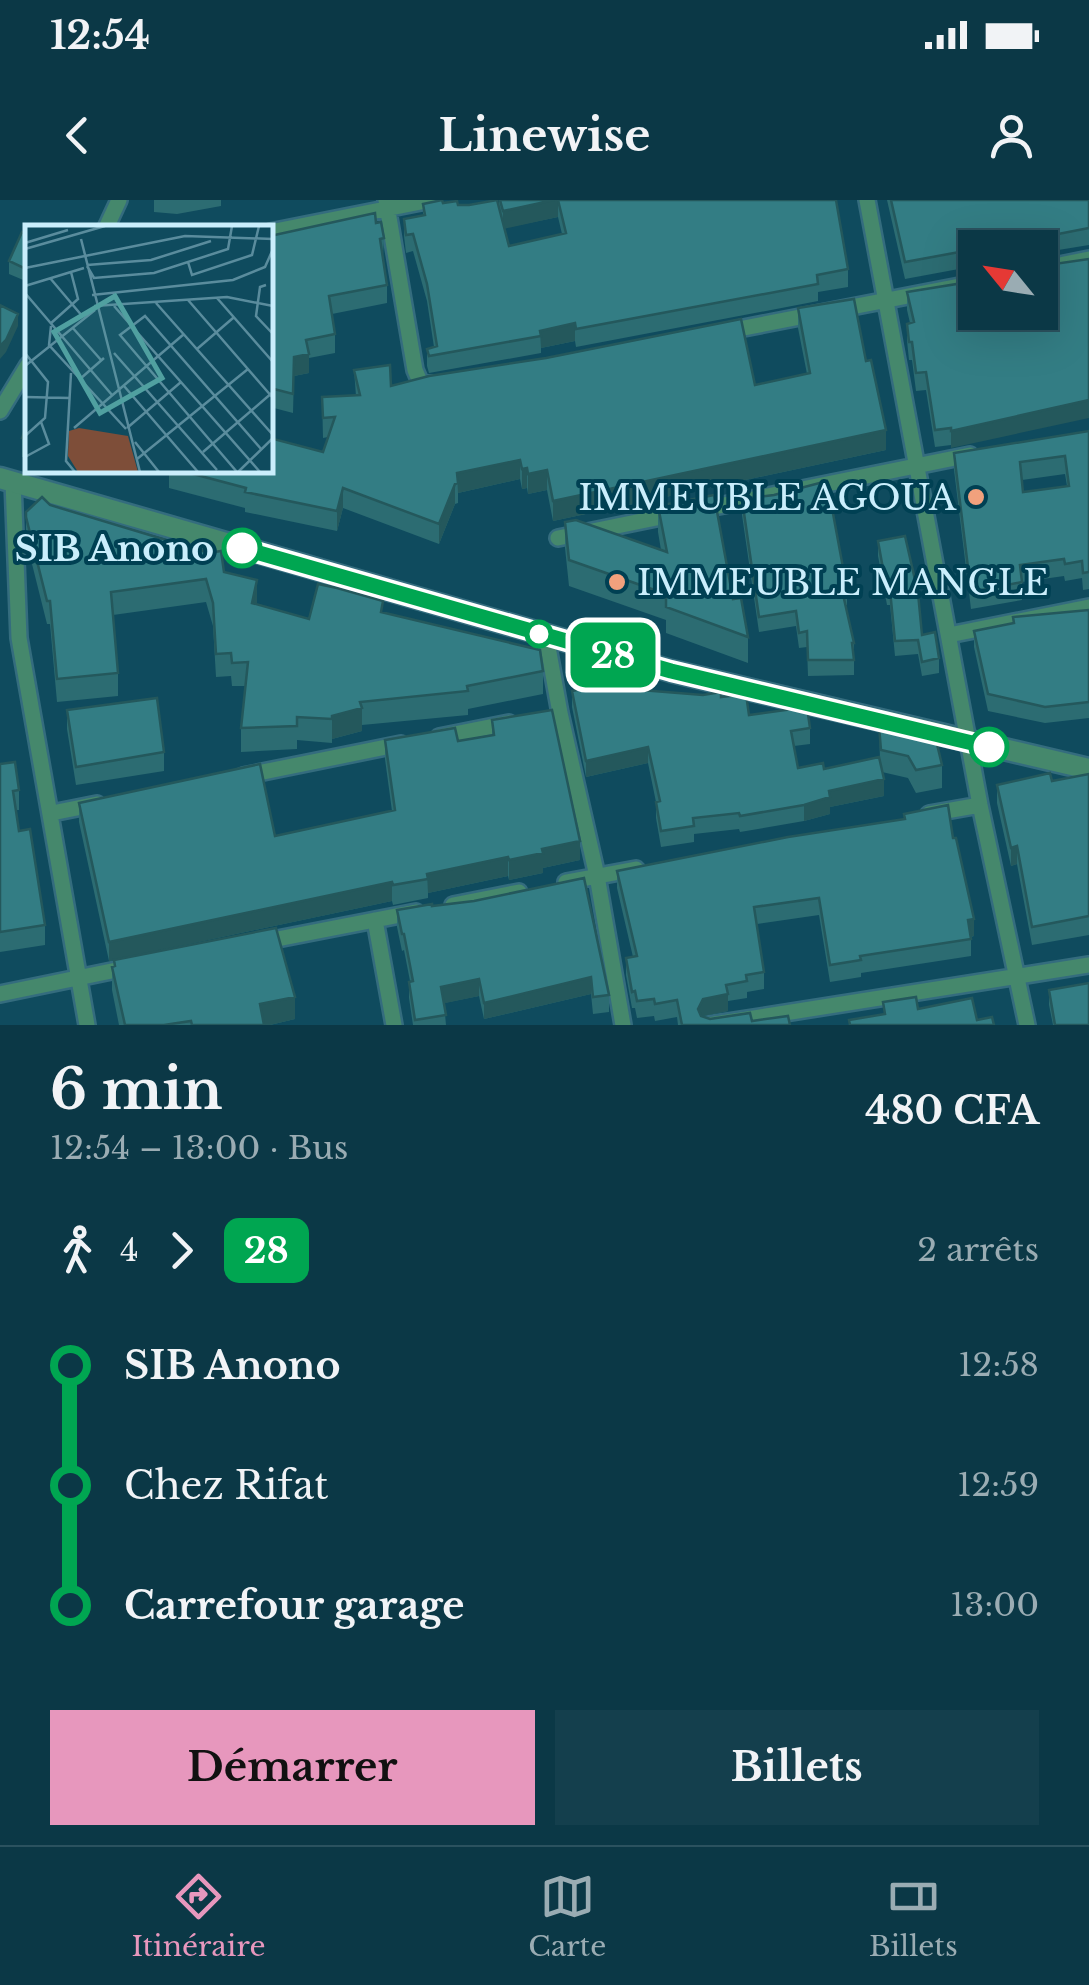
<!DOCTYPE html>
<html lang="fr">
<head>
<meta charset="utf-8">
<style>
	:root { --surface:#0b3846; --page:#143f4d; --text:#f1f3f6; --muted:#9aacb3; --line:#2b525f; --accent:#e797bd }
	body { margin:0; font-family:"Libre Baskerville",serif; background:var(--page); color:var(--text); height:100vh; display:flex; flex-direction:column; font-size:38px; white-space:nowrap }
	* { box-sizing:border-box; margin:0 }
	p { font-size:32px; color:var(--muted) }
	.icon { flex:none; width:55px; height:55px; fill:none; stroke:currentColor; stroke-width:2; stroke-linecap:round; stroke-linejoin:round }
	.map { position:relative; height:825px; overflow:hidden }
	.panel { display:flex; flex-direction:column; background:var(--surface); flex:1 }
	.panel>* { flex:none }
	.badge { padding:0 20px; border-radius:15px; font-size:35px; line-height:65px }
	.needle { width:65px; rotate:300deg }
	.tools { position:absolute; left:958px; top:30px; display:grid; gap:20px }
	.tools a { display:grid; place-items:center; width:100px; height:100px; border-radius:0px; background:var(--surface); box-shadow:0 10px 40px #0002,0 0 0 2px var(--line); font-size:50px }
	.map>.badge { position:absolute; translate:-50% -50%; box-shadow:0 0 0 5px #fff }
	.legs { display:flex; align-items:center; gap:15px; height:110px; padding:0 50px; font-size:32px }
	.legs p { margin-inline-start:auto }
	.summary { display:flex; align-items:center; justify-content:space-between; height:170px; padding:0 50px }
	h1 { font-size:55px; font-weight:700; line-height:75px }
	.cta { display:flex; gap:20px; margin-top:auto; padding:20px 50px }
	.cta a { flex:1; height:115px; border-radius:0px; background:var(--accent); color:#111; font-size:40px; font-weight:700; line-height:115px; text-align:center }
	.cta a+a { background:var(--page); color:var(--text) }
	ul { padding:0 50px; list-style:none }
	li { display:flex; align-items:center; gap:35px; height:120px; font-size:38px }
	li i { display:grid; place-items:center; width:15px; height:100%; margin:0 12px; background:currentColor }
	li i::after { content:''; width:25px; height:25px; margin:-12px; border:8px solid; border-radius:50%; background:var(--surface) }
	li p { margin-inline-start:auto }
	li:first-child i { background:linear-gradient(#0000 50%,currentColor 0) }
	li:last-child i { background:linear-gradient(currentColor 50%,#0000 0) }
	.status { display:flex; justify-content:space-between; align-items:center; height:70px; padding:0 50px; background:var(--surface); direction:ltr }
	.status svg { height:28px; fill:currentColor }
	header { display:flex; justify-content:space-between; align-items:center; height:130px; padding:0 50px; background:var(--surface); font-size:45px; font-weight:700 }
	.tab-bar { display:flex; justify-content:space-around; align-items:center; height:140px; border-top:2px solid var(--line); background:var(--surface); font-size:28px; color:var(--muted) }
	.tab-bar a { display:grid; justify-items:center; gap:5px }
	.tab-bar .active { color:var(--accent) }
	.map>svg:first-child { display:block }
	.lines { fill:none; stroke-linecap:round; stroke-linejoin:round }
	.minor-casing { stroke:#346c7e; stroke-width:20 }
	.tertiary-casing { stroke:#346c7e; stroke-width:25 }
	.minor { stroke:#45886c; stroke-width:15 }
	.tertiary { stroke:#45886c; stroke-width:20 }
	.wall { fill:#2c6c72; fill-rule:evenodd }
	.shaded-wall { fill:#24585c }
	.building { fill:#337d84; stroke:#24585c; stroke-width:2.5; fill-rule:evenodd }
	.line-1-casing { stroke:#fff; stroke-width:22 }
	.line-1 { stroke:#00a651; stroke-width:15 }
	.poi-dot { fill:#f1a17d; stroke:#004053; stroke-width:4 }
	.stop-1-dot { fill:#fff; stroke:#00a651; stroke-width:5 }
	.labels { text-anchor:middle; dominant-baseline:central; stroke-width:8; stroke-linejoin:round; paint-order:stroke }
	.poi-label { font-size:35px; fill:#caeefc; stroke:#004053; text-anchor:end }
	.stop-label { font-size:35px; font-weight:bold; fill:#caeefc; stroke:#004053; text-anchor:end }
	.inset-road { fill:none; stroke:#5a8c9d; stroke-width:2.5 }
	.view { fill:#50a0a0; fill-opacity:0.15; stroke:#50a0a0; stroke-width:5 }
	.inset-edge { fill:none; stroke:#caeefc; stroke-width:5 }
</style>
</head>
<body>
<div class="status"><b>12:54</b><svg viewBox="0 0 49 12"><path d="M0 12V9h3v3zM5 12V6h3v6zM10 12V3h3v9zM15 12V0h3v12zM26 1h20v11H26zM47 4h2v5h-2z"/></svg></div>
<header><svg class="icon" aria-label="back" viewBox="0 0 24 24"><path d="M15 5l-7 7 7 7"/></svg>Linewise<svg class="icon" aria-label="person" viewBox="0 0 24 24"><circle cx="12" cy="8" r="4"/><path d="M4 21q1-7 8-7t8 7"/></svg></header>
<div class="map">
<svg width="1089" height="825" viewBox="0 0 1089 825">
	<rect width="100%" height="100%" fill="#0f4b5e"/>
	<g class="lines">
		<g class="minor-casing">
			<path id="minor" d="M 386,0 L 415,170 L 421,184 L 434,184
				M 867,0 L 980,605 L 1027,825
				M 106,28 L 119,0
				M 270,32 L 431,0
				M 1040,69 L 1089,59
				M 723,132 L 975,83
				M 0,211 L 28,165
				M 13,282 L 19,438 L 87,825
				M 699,310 L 970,255
				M 558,338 L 676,314
				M 949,435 L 1089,407
				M 546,436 L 560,513 L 597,676 L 623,825
				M 439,537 L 509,523
				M 243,576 L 401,544
				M 52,613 L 97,604
				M 929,614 L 980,605
				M 566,682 L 636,669
				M 453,705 L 519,692
				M 375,720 L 394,825
				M 262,742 L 416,712
				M 0,794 L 131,767
				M 709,825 L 1089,765"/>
		</g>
		<g class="tertiary-casing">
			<path id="tertiary" d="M 0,278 L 671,471 L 1089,569"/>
		</g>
		<use href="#minor" class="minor"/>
		<use href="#tertiary" class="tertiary"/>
	</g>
	<path class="wall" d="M 154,0 L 221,0 L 221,6 L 177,14 L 154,12 Z
		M 499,0 L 836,0 L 848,69 L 848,87 L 818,92 L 818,101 L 576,147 L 575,141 L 541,148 L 541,153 L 429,173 L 427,166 L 427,149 L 434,147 L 427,101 L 413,51 L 406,53 L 404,36 L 404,19 L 423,15 L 423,4 L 443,3 L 499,9 ZM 558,17 L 562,34 L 509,46 L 504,28 Z
		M 887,0 L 1089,0 L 1089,45 L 1040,53 L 1040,48 L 975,48 L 975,66 L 905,79 Z
		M 376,23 L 384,38 L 383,57 L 387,85 L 387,103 L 332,114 L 335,134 L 335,153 L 309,158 L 309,173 L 294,176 L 293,213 L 270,207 L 270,36 Z
		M 28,35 L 28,82 L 9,74 L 9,61 Z
		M 907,92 L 967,96 L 975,112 L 951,248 L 951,245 L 935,247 L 926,190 L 916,191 L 912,160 L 909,160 L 907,141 L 907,124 L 910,123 L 907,110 Z
		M 798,108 L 886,250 L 553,321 L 547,290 L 528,294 L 527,288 L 522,289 L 520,279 L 458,293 L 458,303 L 455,304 L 439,344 L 343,308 L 337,331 L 245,312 L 245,308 L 169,288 L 169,270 L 270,270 L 323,252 L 328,237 L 323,238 L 322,197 L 356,196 L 354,170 L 391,186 L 755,185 L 807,174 L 798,128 Z
		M 28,220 L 28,258 L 22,257 L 22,238 Z
		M 1089,231 L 1089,389 L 1083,390 L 1082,378 L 1065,381 L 1064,376 L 1022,382 L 1022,400 L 971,409 L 954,270 L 954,253 ZM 1065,274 L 1067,286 L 1023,292 L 1022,280 Z
		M 742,299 L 847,389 L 847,405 L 845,405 L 854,443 L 854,475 L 808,476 L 807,447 L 799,448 L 796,426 L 759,432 L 742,315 Z
		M 50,305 L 224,372 L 257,404 L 309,419 L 383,413 L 543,471 L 543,494 L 468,509 L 468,515 L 362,525 L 362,531 L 332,539 L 332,543 L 297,540 L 297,549 L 241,552 L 241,528 L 246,486 L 232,486 L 231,476 L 216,477 L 213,426 L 206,402 L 113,415 L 118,473 L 118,496 L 57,502 L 50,424 L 47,424 L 26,340 L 26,312 Z
		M 658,306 L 733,399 L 748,437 L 748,463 L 666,433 L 666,420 L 569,386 L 565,348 L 565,322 L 661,350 L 658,332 Z
		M 878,341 L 922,435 L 939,458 L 939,473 L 922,476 L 918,454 L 895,456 L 890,405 L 887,405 L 878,356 Z
		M 1089,410 L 1089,518 L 1045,523 L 988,511 L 974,447 L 974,431 Z
		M 629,489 L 721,497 L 749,515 L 810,528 L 810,544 L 794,546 L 798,568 L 824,569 L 880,560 L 879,526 L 942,565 L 942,588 L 916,593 L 908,578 L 882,572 L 884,596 L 830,607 L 830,614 L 804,621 L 740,632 L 739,629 L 694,634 L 694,642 L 661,647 L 656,618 L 656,602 L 648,563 L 586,577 L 572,507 L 572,491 Z
		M 67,510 L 164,552 L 164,571 L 76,585 L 67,529 Z
		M 492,520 L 580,660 L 543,668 L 543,673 L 509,680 L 508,676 L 428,693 L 428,698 L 393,705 L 392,701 L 109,761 L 79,622 L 79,603 L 275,636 L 392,611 L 385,559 L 385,540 L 458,541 L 492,536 Z
		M 0,564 L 19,590 L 19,610 L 15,610 L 19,631 L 45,725 L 45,745 L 0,752 Z
		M 1089,574 L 1089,735 L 1032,745 L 1017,664 L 1011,666 L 997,603 L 997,585 L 1052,581 Z
		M 953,638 L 974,736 L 971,737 L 971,756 L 861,773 L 861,777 L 830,782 L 819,715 L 757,724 L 764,772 L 764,789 L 747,792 L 747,798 L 728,801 L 728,811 L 703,816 L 710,819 L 790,825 L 678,825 L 677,817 L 655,821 L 654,816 L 637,818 L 635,808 L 632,808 L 626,775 L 626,758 L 633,757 L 617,688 L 617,671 Z
		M 474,701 L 609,795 L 609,812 L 593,814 L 591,794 L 484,819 L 479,796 L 444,803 L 446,825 L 413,825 L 409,798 L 409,782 L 410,781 L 404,750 L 402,751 L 397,727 L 397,710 Z
		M 114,760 L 295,819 L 270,825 L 119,825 L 112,790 L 112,767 L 114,767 Z
		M 1049,790 L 1089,825 L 1053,825 L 1049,805 Z"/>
	<path class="shaded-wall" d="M 554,0 L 558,0 L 558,17 L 503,29 L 503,11 Z
		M 18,114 L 18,126 L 6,152 L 0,159 L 0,146 Z
		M 575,123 L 575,141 L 541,148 L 540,131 Z
		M 309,154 L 309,173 L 294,176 L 293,213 L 294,157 Z
		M 1089,200 L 1089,218 L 951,248 L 951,231 Z
		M 886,230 L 886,250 L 553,321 L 553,301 Z
		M 520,260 L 520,279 L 458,293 L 457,273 Z
		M 527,268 L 527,288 L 522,289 L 522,269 Z
		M 547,270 L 547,290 L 528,294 L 528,274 Z
		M 455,284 L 455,304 L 439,344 L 439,324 Z
		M 343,288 L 343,308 L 337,331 L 337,311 Z
		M 257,380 L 257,403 L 252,403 Z
		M 362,508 L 362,531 L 332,539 L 332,516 Z
		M 648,547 L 648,563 L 586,577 L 586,561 Z
		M 884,579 L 884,596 L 830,607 L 830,614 L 804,621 L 804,605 L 829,591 Z
		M 580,641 L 580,660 L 543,668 L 543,673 L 509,680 L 509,660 L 542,649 Z
		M 1017,646 L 1017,664 L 1011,666 L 1011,648 Z
		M 508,657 L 508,676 L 428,693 L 427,674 Z
		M 392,682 L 392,701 L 109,761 L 109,742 Z
		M 974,719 L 974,736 L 968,737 L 968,720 Z
		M 591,777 L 591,794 L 484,819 L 484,803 Z
		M 479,779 L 479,796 L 441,804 L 441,787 Z
		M 728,794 L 728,811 L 703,816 L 698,825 L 698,809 L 703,799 Z
		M 295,797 L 295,819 L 270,825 L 260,825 L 260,804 Z"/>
	<path class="building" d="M 442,0 L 443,3 L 457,1 L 458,5 L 469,5 L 497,0 L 509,46 L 566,33 L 558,0 L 836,0 L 848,69 L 817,75 L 818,84 L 576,129 L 575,123 L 540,131 L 541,136 L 429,156 L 427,149 L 437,146 L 427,84 L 413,34 L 406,35 L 404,19 L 425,15 L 423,4 Z
		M 500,0 L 554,0 L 503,11 Z
		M 891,0 L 1089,0 L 1089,28 L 1053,35 L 1002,40 L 1003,44 L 905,62 Z
		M 375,13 L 376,23 L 381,22 L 384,38 L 380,39 L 387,85 L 329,96 L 335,134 L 306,140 L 309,154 L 294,157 L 293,194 L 270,188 L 270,36 Z
		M 22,32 L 28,35 L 28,70 L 9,61 Z
		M 1089,59 L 1089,200 L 951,231 L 951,228 L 935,230 L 926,172 L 916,173 L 912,142 L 909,142 L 907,124 L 914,122 L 907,92 L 963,83 L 967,96 L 975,94 L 975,112 L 1040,112 L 1040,66 Z
		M 854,99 L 866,161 L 871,160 L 886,230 L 553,301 L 547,270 L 528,274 L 527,268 L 522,269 L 520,260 L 457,273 L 458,283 L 455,284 L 439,324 L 343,288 L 337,311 L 245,292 L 246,288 L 178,270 L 270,270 L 270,238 L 323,252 L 335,217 L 323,218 L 322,197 L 360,195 L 354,170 L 390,165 L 391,186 L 429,176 L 546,158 L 741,119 L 755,185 L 810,173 L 798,108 Z
		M 0,105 L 18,114 L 6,140 L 0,146 Z
		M 28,220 L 28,239 L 22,238 Z
		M 1089,231 L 1089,372 L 1083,373 L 1082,361 L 1065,364 L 1064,359 L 1020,365 L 1022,382 L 971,392 L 954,253 ZM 1065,256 L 1069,286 L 1023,292 L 1020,262 Z
		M 827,281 L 847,389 L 842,390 L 854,443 L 852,443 L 854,460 L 808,460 L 807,431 L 799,433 L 796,411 L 759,417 L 742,299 L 774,295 Z
		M 714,295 L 733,399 L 741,398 L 748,437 L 666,407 L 666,394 L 569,360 L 565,322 L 576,320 L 667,352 L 658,306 Z
		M 42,297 L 50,305 L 209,353 L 221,351 L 224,372 L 257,380 L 252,403 L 309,419 L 318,384 L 337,388 L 383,401 L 381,412 L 540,450 L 543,471 L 467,486 L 468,491 L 360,502 L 362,508 L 332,516 L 332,519 L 297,517 L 297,526 L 241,528 L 248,462 L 232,463 L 231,453 L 216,454 L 213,403 L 206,379 L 111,392 L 118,473 L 57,479 L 50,401 L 47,401 L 26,317 L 26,312 Z
		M 905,336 L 918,393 L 922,435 L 935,432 L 939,458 L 922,462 L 918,440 L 895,441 L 890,390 L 887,391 L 878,341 Z
		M 1089,410 L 1089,502 L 1045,507 L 988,494 L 974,431 L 1014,423 L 1013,417 Z
		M 627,480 L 629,489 L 703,495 L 721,492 L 721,497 L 746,494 L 749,515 L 807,507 L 810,528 L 791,531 L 798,568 L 823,563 L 824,569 L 879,557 L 884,579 L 829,591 L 830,597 L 804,605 L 740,616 L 739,613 L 693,618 L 694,626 L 661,631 L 656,602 L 660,601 L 648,547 L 586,561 L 572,491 Z
		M 157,498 L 164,552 L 76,567 L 67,510 Z
		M 552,510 L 580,641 L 542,649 L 543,653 L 509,660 L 508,657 L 427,674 L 428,679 L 393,685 L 392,682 L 109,742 L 79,603 L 260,564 L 275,636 L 395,610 L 385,540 L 455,528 L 458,541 L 494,535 L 492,520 Z
		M 879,526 L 918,532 L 936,540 L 942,565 L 916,570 L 908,556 L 881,550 Z
		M 15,562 L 19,590 L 13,591 L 19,631 L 30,629 L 45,725 L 0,732 L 0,564 Z
		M 1050,573 L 1052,581 L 1089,574 L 1089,716 L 1032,727 L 1017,646 L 1011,648 L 997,585 Z
		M 948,605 L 953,638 L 956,638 L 974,719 L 968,720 L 971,739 L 860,756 L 861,760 L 830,765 L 819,698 L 754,707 L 764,772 L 746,775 L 747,781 L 726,785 L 728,794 L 703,799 L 698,809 L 701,816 L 710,819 L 750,813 L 752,821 L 788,816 L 790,825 L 682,825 L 677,800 L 655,804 L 654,799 L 637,801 L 635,791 L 632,792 L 626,758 L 637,756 L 617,671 L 788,637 L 905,619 L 904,614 Z
		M 584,678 L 609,795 L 593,797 L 591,777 L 484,803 L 479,779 L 441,787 L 446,815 L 415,820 L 409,782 L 413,781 L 404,734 L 402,734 L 397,710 L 432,704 L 432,706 L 474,701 Z
		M 276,728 L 295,797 L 260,804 L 264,825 L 192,825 L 191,821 L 164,825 L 125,825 L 112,767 L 115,766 L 114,760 Z
		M 1089,783 L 1089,825 L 1055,825 L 1049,790 Z
		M 916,797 L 918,809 L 972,798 L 977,820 L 992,817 L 994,825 L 850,825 L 849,820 L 885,814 L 883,802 Z"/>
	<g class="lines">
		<g class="line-1-casing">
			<path id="line-1" d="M 242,348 L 671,471 L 989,547"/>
		</g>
		<use href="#line-1" class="line-1"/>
	</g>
	<g class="poi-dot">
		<circle cx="976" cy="297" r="10"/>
		<circle cx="617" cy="382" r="10"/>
	</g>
	<g class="stop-1-dot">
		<circle cx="242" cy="348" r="18"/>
		<circle cx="539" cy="434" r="12"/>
		<circle cx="989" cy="547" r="18"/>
	</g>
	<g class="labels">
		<g class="poi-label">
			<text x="956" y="297">IMMEUBLE AGOUA</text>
			<text x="637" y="382" text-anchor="start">IMMEUBLE MANGLE</text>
		</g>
		<g class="stop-label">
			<text x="214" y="348">SIB Anono</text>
		</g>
	</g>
	<g transform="translate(25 25)">
		<rect width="248" height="248" fill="#0f4b5e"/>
		<path d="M 54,203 L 103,211 L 113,247 L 53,247 L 43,231 L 44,206 Z" fill="#7e4e39"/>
		<path class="inset-road" d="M 56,14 L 115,247M 0,18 L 43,5M 0,24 L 80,1M 163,37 L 167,50 L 227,30 L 234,1M 62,40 L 126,35 L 186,16M 62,41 L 69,53 L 129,48 L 203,24 L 207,1M 0,43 L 160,11 L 248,14M 25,53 L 58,92M 241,60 L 235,62 L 231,91 L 248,109M 0,61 L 59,43M 0,68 L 87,170M 67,70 L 208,55 L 240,42 L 248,24M 192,73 L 248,137M 163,75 L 248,173M 131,78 L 248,210M 69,81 L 202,72 L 248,81M 89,81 L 235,247M 25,99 L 53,74 L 46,47M 26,101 L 24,120 L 101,204M 47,102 L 76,135M 172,124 L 208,93M 0,128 L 23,157 L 20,193 L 0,211M 89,128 L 192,245M 0,141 L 70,85M 46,148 L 41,236 L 50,247M 55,154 L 79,133M 99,161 L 173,247M 0,172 L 45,173M 49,203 L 159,109M 102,203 L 156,157M 110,217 L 134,247M 178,227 L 248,167M 0,232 L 24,219 L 16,197M 112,234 L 223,144M 212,247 L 95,110 L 120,91 L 237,225M 213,247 L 248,213"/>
		<path class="view" d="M 90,71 L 137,153 L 75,188 L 29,107 Z"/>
		<rect width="248" height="248" class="inset-edge"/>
	</g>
</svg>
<div class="tools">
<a><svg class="needle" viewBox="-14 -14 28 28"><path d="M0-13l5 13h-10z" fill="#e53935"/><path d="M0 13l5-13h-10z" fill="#9aacb3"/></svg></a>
</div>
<b class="badge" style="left:613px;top:455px;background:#00a651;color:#fff">28</b>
</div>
<section class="panel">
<div class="summary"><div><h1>6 min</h1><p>12:54 – 13:00 · Bus</p></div><b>480 CFA</b></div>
<div class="legs"><svg class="icon" aria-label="walk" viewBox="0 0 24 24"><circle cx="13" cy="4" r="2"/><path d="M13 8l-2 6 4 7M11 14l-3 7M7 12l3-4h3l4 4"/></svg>4<svg class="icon" aria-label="forward" viewBox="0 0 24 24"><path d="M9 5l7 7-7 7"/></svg><b class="badge" style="background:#00a651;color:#fff">28</b><p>2 arrêts</p></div>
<ul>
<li><i style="color:#00a651"></i><b>SIB Anono</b><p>12:58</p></li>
<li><i style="color:#00a651"></i><span>Chez Rifat</span><p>12:59</p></li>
<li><i style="color:#00a651"></i><b>Carrefour garage</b><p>13:00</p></li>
</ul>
<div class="cta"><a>Démarrer</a><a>Billets</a></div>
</section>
<nav class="tab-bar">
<a class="active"><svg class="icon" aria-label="directions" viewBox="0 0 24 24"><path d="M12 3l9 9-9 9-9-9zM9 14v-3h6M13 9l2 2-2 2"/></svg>Itinéraire</a>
<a><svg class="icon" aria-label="map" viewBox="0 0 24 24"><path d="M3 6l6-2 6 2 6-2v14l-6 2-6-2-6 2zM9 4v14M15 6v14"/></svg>Carte</a>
<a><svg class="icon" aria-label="tickets" viewBox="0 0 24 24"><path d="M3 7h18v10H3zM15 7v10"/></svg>Billets</a>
</nav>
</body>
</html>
